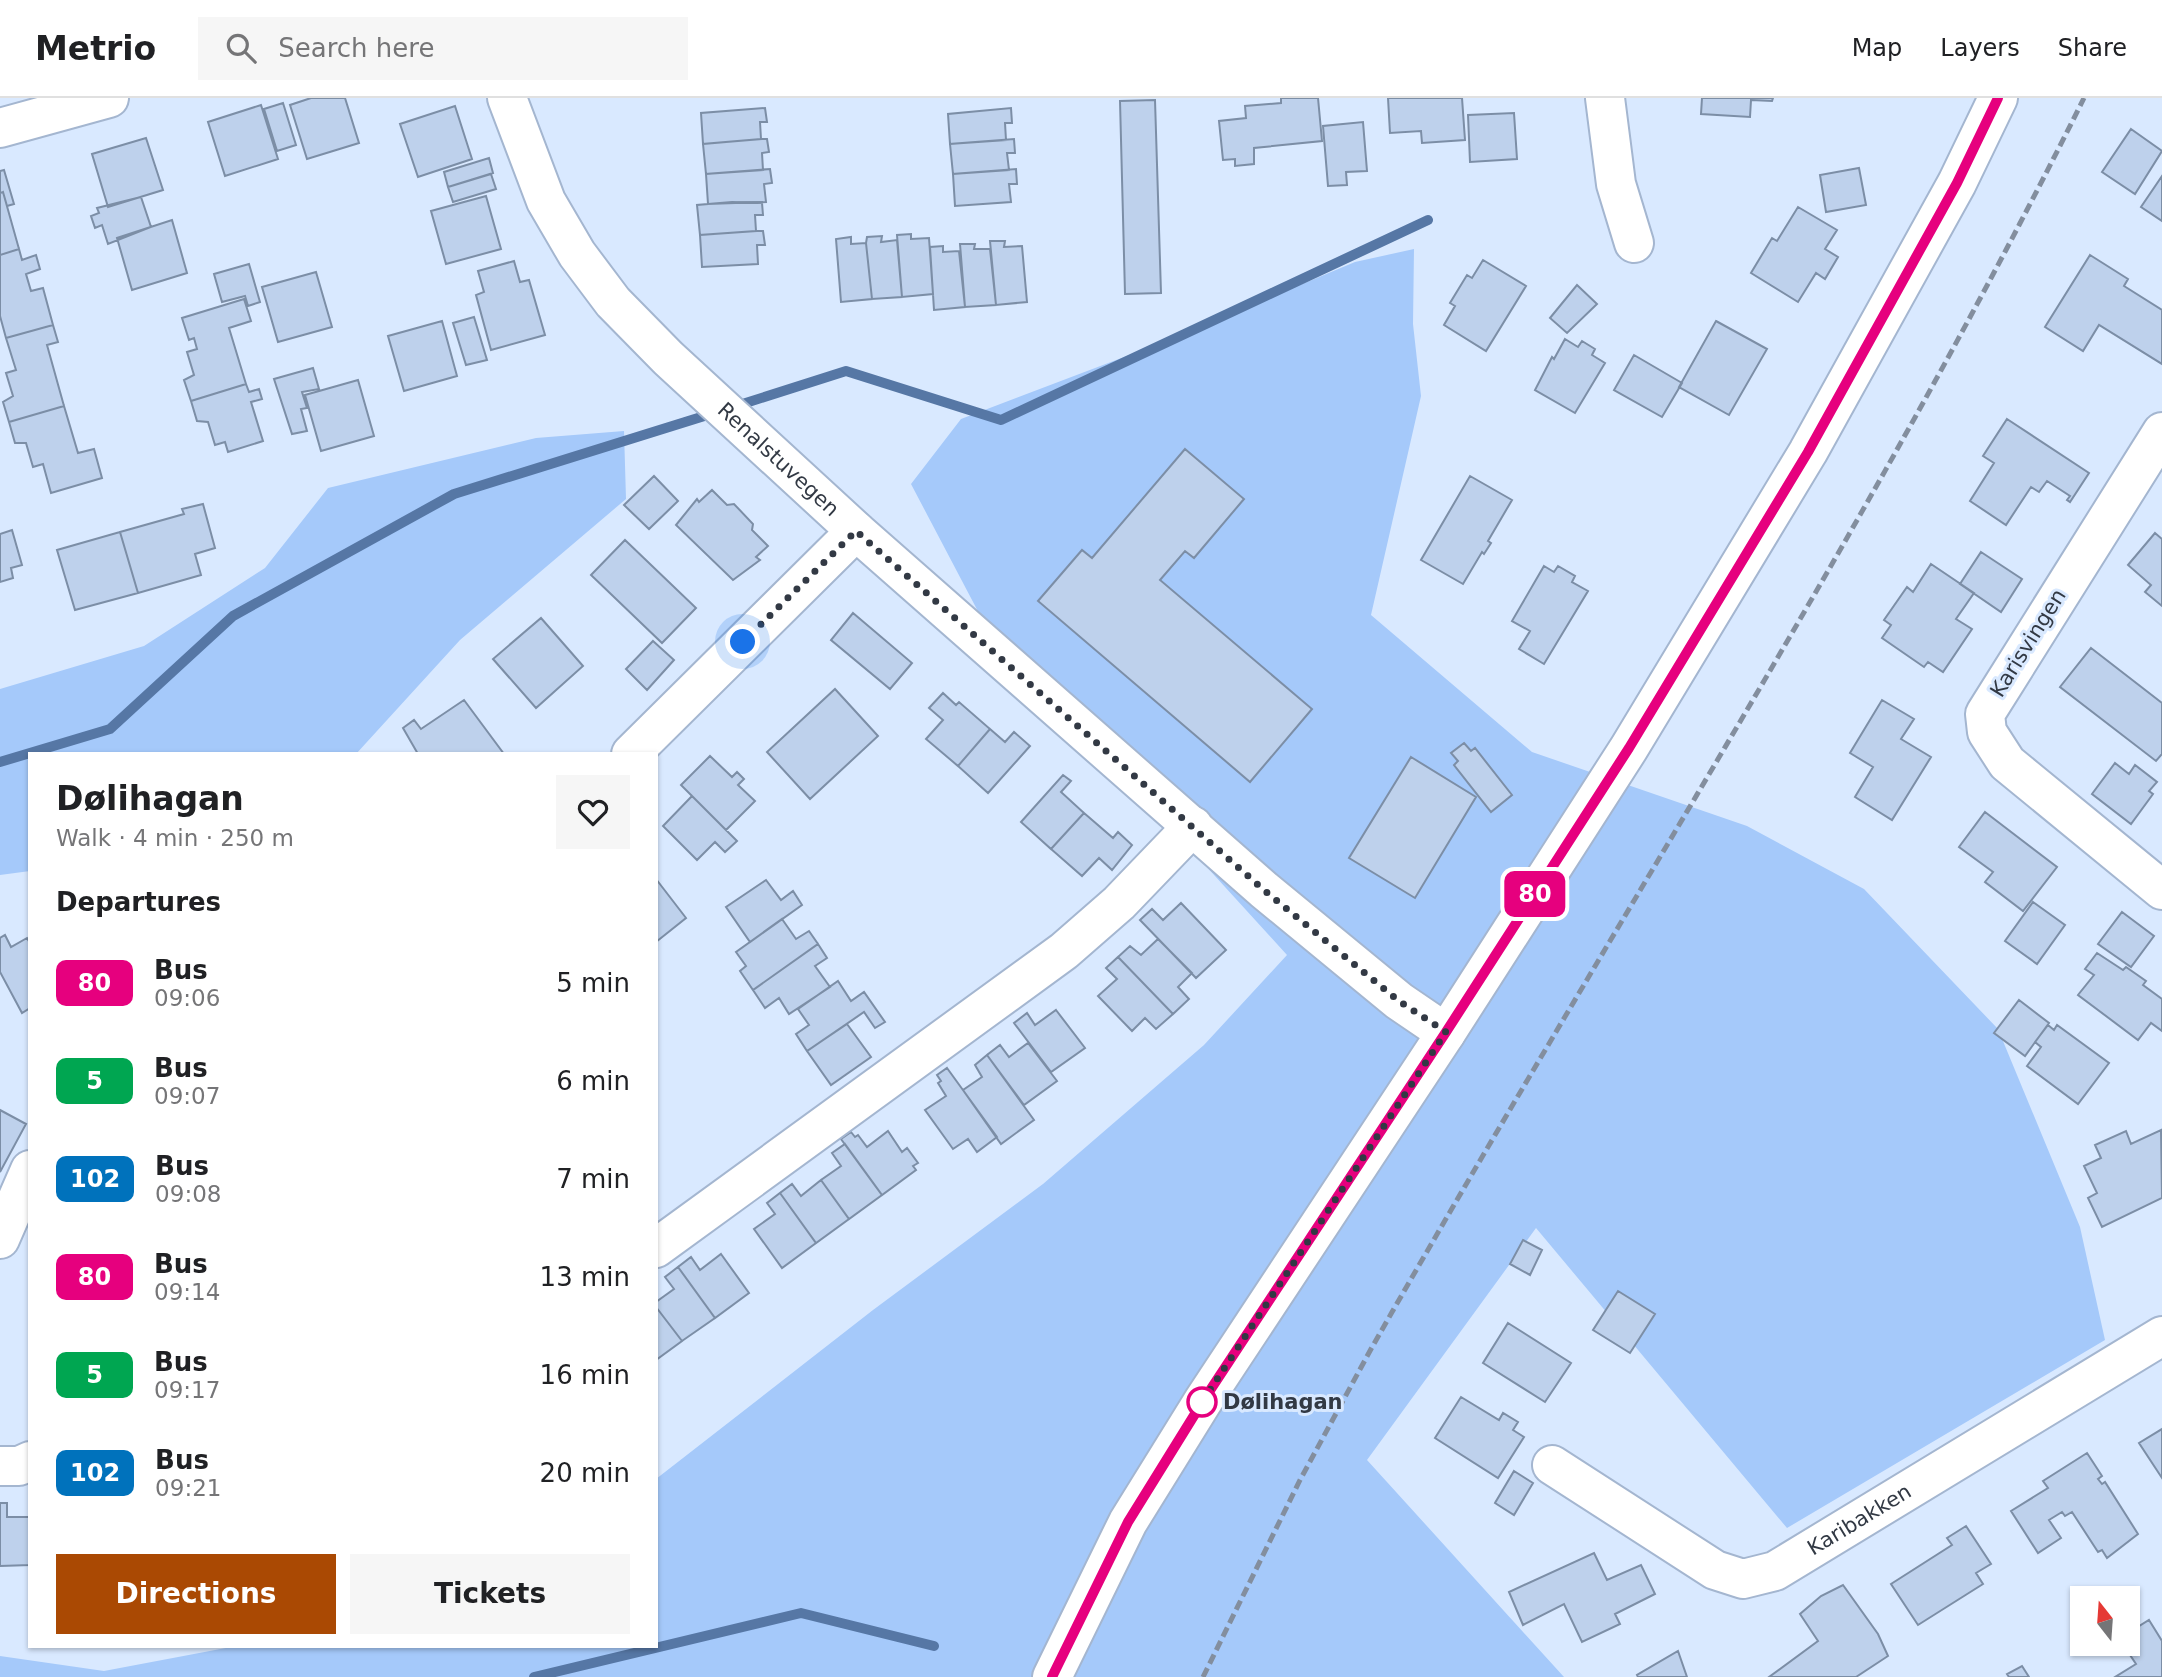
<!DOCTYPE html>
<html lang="en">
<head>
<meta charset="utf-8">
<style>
	:root { --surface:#fff; --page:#f6f6f6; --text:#202124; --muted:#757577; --line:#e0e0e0; --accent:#aa4903 }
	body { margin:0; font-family:"DejaVu Sans",sans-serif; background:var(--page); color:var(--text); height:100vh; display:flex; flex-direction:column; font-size:26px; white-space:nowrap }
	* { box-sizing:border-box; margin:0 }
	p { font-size:23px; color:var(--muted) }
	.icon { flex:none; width:38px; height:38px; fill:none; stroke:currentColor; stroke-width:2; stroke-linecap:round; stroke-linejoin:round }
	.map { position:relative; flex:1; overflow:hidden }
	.side { position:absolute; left:28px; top:654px; width:630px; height:896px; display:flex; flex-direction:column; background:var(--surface); border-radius:0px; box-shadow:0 2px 5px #0004 }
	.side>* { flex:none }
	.badge { padding:0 14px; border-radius:10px; font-size:24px; line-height:46px }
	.needle { width:46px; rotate:343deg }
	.tools { position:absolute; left:2070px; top:1488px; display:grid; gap:14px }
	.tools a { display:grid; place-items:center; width:70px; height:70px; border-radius:0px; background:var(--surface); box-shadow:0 2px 5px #0004; font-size:35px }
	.you { position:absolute; width:35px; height:35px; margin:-18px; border:5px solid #fff; border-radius:50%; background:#1a73e8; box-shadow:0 0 0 10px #1a73e833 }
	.map>.badge { position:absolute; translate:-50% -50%; box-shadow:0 0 0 4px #fff }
	h2 { padding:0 28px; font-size:26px; line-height:63px }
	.round { display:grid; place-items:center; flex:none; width:74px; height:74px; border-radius:0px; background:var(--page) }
	.overview { display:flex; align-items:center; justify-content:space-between; height:119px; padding:0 28px }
	h1 { font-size:33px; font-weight:600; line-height:52px }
	.action { display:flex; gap:14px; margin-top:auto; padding:14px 28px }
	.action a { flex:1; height:80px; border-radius:0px; background:var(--accent); color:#fff; font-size:28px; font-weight:600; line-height:80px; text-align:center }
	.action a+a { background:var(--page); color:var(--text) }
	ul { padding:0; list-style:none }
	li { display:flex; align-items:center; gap:21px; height:98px; padding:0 28px }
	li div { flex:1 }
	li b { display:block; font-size:26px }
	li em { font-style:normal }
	li .badge { min-width:77px; font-weight:700; text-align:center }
	header { display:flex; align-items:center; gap:42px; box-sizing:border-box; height:98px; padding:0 35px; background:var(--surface); border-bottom:2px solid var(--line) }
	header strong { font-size:33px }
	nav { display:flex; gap:38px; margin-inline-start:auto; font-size:24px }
	.search { width:490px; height:63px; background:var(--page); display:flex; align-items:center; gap:18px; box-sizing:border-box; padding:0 24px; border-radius:0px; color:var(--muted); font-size:26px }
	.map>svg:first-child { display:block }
	.green { fill:#a5c9fa }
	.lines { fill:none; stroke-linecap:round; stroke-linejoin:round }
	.stream { stroke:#5677a5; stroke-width:10 }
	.building { fill:#bed1ec; stroke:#7c8ea6; stroke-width:2 }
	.minor-casing { stroke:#a4b6d0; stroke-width:42 }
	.major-casing { stroke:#a4b6d0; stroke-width:42 }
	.minor { stroke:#fff; stroke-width:38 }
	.major { stroke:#fff; stroke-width:38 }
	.rail { stroke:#838e9e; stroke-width:5; stroke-dasharray:10 5; stroke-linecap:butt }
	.line-casing { stroke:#fff; stroke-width:16 }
	.line { stroke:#e6007e; stroke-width:10 }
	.walk { stroke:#323944; stroke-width:7; stroke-dasharray:0 12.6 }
	.stop-dot { fill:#fff; stroke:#e6007e; stroke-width:3.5 }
	.labels { text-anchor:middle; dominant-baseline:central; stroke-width:6; stroke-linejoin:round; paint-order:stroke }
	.street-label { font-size:21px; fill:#323944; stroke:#d9e9ff }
	.stop-label { font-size:21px; font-weight:bold; fill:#323944; stroke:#d9e9ff; text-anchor:start }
</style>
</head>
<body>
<header>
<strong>Metrio</strong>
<div class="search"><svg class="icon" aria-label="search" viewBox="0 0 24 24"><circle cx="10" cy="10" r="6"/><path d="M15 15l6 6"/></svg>Search here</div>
<nav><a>Map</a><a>Layers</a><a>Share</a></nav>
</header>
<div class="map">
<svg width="2162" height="1579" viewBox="0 0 2162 1579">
	<rect width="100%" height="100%" fill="#d9e9ff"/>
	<path class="green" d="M 1414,151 L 1413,226 L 1421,298 L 1371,517 L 1532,654 L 1747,728 L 1864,791 L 1998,931 L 2080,1129 L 2105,1242 L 1787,1430 L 1536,1130 L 1367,1362 L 1564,1579 L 0,1579 L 0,1558 L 104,1573 L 231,1549 L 656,1549 L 656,1381 L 873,1212 L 1043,1086 L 1204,947 L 1287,857 L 1142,698 L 992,540 L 911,386 L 961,321 L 1161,245 L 1355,164 Z
		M 624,333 L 626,401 L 460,542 L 356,656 L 30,656 L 30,773 L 0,777 L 0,591 L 144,548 L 265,470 L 328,390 L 536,340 Z"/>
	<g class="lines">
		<path class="stream" d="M 733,309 L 846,273 L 1001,322 L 1428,122
			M 0,664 L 110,631 L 233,518 L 454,396 L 714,315
			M 534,1579 L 801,1515 L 934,1548"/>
	</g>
	<path class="building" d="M 311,0 L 345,0 L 359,45 L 307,61 L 290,7 Z
		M 1281,0 L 1318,0 L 1322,43 L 1254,50 L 1254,66 L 1235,68 L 1235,61 L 1223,62 L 1219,23 L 1246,20 L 1245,8 L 1281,5 Z
		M 1388,0 L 1462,0 L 1465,42 L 1422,45 L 1421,33 L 1390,35 Z
		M 1702,0 L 1773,0 L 1772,3 L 1751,2 L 1750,19 L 1701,16 Z
		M 1155,2 L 1161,195 L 1125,196 L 1120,3 Z
		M 283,5 L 296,47 L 277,53 L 264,11 Z
		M 261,7 L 278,61 L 225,78 L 208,24 Z
		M 455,8 L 472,61 L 418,79 L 400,26 Z
		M 765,10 L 767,24 L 760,24 L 761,41 L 703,46 L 701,15 Z
		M 1011,10 L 1012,25 L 1005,25 L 1006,42 L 950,46 L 948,16 Z
		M 1514,15 L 1517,61 L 1470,64 L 1468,17 Z
		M 1363,24 L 1367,73 L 1346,74 L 1347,87 L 1328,88 L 1323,28 Z
		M 2131,31 L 2162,53 L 2135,96 L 2102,74 Z
		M 146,40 L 163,92 L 108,109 L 92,56 Z
		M 761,41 L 767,41 L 769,54 L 762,55 L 763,72 L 706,76 L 703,46 Z
		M 1014,41 L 1015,55 L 1007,55 L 1009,72 L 953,76 L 950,46 Z
		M 489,60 L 493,75 L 448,89 L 444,74 Z
		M 1859,70 L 1866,107 L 1826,114 L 1820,77 Z
		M 770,71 L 772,85 L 764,86 L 766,104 L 708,106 L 706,76 Z
		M 1016,71 L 1017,86 L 1009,86 L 1011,104 L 955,108 L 953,76 Z
		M 4,72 L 14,106 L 7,108 L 3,94 L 0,95 L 0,73 Z
		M 491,76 L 496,91 L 453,104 L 448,89 Z
		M 2162,78 L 2162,123 L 2141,109 Z
		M 3,94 L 19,151 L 0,157 L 0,95 Z
		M 486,98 L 501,151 L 446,166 L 431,113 Z
		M 141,99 L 151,129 L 108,146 L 102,127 L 95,130 L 91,118 L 99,115 L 97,110 Z
		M 732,104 L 762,105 L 763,117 L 755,117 L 756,133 L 700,137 L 697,107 Z
		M 1798,109 L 1837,132 L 1825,151 L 1838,159 L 1825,181 L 1816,175 L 1798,204 L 1751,175 L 1772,140 L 1777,143 Z
		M 172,122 L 187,175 L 132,192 L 117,140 Z
		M 756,133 L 763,133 L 765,147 L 757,147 L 758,166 L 702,169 L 700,137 Z
		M 911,136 L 911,141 L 929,140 L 933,196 L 902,199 L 897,137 Z
		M 882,138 L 881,144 L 897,142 L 902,199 L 872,201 L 866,145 L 867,139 Z
		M 851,139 L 851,146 L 866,145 L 872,201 L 841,204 L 836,141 Z
		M 990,143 L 1005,143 L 1004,149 L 1022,148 L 1027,204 L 996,207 Z
		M 960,146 L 975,146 L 974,151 L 990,151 L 996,207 L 965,209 Z
		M 943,148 L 943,154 L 959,153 L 965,209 L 934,212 L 930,149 Z
		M 19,151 L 22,162 L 36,157 L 40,171 L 26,176 L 31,193 L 43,190 L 53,227 L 6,240 L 0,218 L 0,157 Z
		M 2090,157 L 2128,181 L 2124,188 L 2162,212 L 2162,266 L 2099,227 L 2083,253 L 2045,229 Z
		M 1483,162 L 1526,188 L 1486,253 L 1444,227 L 1455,208 L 1450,205 L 1467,177 L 1472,180 Z
		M 514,163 L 520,184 L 529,182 L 545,237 L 491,252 L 476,197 L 484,194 L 478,173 Z
		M 249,166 L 260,204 L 248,208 L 245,198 L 222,204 L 214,176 Z
		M 316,174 L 332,229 L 278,244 L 262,189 Z
		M 1577,187 L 1597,206 L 1567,235 L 1550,220 Z
		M 244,201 L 251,223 L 229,230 L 246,286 L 191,303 L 184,282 L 194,277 L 187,254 L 197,251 L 194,240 L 189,242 L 182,220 Z
		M 474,219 L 487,262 L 466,267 L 453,225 Z
		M 442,223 L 457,278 L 404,293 L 388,238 Z
		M 1716,223 L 1767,251 L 1729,317 L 1679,289 Z
		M 53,227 L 58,244 L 47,247 L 64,308 L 9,324 L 3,304 L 13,298 L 6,275 L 16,272 L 6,240 Z
		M 1565,241 L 1578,249 L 1582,243 L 1595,251 L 1592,257 L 1605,265 L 1575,315 L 1535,292 L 1552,259 L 1554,261 Z
		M 1634,257 L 1682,285 L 1662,319 L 1614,292 Z
		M 313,270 L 319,291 L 302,294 L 307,310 L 301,311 L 307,333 L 292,336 L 274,281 Z
		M 358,282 L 374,338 L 321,353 L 305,297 Z
		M 246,286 L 249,294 L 259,291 L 262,301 L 251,304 L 263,343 L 228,354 L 225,344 L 215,347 L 208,324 L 197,323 L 191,303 Z
		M 64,308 L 78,355 L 94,351 L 102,380 L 51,395 L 43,366 L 33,369 L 26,345 L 15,345 L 9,324 Z
		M 2007,321 L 2089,375 L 2070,404 L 2067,402 L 2070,398 L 2047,383 L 2039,394 L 2031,389 L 2006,427 L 1970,403 L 1994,365 L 1983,358 Z
		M 1185,351 L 1244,401 L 1194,460 L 1185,453 L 1160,482 L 1312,611 L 1250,684 L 1038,503 L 1082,452 L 1092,460 Z
		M 654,378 L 678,403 L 649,431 L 624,407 Z
		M 1470,378 L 1512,402 L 1488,443 L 1491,445 L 1484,456 L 1482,454 L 1463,486 L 1421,462 Z
		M 712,392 L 727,407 L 734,406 L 753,426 L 752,432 L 768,448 L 756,459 L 760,462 L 733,482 L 676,427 L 697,401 L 699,404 Z
		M 203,406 L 215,450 L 195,456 L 201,477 L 138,495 L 120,434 L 184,416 L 182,411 Z
		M 12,432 L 22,467 L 11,470 L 13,480 L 0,484 L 0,436 Z
		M 120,434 L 138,495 L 75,512 L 57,452 Z
		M 2155,435 L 2162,441 L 2162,508 L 2145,494 L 2151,487 L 2128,467 Z
		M 625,442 L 696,510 L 662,545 L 591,477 Z
		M 1981,454 L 2022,481 L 2001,514 L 1960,486 Z
		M 1931,466 L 1974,495 L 1956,521 L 1972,531 L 1943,574 L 1928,564 L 1924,569 L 1882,540 L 1891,527 L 1884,522 L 1907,489 L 1913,494 Z
		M 1544,468 L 1554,474 L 1558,468 L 1575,478 L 1572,484 L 1588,493 L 1544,566 L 1519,551 L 1530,533 L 1512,523 Z
		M 853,515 L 912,565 L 890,591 L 831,542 Z
		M 541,520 L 583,568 L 536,610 L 493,561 Z
		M 653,543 L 674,562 L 647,592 L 626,571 Z
		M 2091,550 L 2162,605 L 2162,656 L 2156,663 L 2060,589 Z
		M 835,591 L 878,638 L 810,701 L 767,654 Z
		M 943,595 L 956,607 L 959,604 L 990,631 L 958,668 L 926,641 L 943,622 L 929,610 Z
		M 464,602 L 504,656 L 418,656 L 403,630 L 414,622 L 421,631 Z
		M 1882,602 L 1914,621 L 1901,641 L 1931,659 L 1892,722 L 1855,699 L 1873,669 L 1850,655 Z
		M 990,631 L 1005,644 L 1014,634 L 1030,648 L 988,695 L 958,668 Z
		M 1464,645 L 1471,653 L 1475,650 L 1512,697 L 1491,714 L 1454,667 L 1458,663 L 1451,655 Z
		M 710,658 L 732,679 L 737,674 L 744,681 L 738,687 L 755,703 L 726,732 L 681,687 Z
		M 1411,659 L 1476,699 L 1415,800 L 1349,760 Z
		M 2115,665 L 2129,676 L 2135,667 L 2157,684 L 2149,693 L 2153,696 L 2131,726 L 2092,696 Z
		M 1063,677 L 1071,683 L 1061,694 L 1084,715 L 1051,751 L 1021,724 Z
		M 692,698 L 737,743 L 725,754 L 715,744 L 697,762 L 663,728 Z
		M 1985,714 L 2057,769 L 2023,813 L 1985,784 L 1993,774 L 1959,749 Z
		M 1084,715 L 1113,740 L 1118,734 L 1132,747 L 1112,772 L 1099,760 L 1082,778 L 1051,751 Z
		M 656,781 L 686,820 L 656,844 Z
		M 766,782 L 781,802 L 793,793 L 802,807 L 750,844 L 726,809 Z
		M 2033,804 L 2065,827 L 2037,866 L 2005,843 Z
		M 1181,805 L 1226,852 L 1196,880 L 1140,822 L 1152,811 L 1163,822 Z
		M 2122,814 L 2154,838 L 2131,869 L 2098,846 Z
		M 782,821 L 796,841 L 809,833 L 818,846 L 753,892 L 740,873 L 746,868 L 736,854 Z
		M 5,837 L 11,849 L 27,840 L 30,845 L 30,910 L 22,915 L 0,874 L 0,840 Z
		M 1158,841 L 1192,875 L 1178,889 L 1189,901 L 1173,916 L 1118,859 L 1130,848 L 1141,857 Z
		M 818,846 L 827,860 L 815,868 L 830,889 L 789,916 L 779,900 L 765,910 L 753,892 Z
		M 2097,855 L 2123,872 L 2126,869 L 2146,883 L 2143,887 L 2162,901 L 2162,933 L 2151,925 L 2138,942 L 2078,897 L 2094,877 L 2085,871 Z
		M 1118,859 L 1173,916 L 1156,931 L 1145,920 L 1132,933 L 1098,898 L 1117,881 L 1106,870 Z
		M 838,883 L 851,903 L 864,894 L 885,924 L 875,930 L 864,914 L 807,953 L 796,936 L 809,927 L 798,911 Z
		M 2019,902 L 2049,925 L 2025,958 L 1994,935 Z
		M 1056,912 L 1085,950 L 1051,974 L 1014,925 L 1027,915 L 1035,927 Z
		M 847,926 L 871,959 L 831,987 L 807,953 Z
		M 2048,927 L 2054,932 L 2057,927 L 2109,965 L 2078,1006 L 2027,968 L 2041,949 L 2035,944 Z
		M 1028,945 L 1057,983 L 1024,1007 L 987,957 L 1000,947 L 1009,959 Z
		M 987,957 L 1034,1022 L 1001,1046 L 963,992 L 982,979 L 975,967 Z
		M 947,970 L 997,1039 L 977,1054 L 968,1041 L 953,1051 L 925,1012 L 946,998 L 938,985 L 941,983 L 937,977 Z
		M 0,1012 L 26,1026 L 0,1074 Z
		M 2161,1032 L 2162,1100 L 2102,1129 L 2088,1100 L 2097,1095 L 2084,1068 L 2101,1060 L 2095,1047 L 2126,1033 L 2131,1046 Z
		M 888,1033 L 902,1054 L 907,1050 L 918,1065 L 913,1068 L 916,1072 L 882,1097 L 841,1041 L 851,1034 L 855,1039 L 858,1037 L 867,1049 Z
		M 845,1046 L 882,1097 L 849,1121 L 821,1082 L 841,1068 L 832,1055 Z
		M 821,1082 L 849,1121 L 816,1145 L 780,1095 L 792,1086 L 801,1098 Z
		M 780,1095 L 816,1145 L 782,1170 L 754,1131 L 775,1116 L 767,1105 Z
		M 1523,1142 L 1542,1152 L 1530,1177 L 1510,1166 Z
		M 721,1156 L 749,1195 L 715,1220 L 678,1169 L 691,1159 L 700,1172 Z
		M 678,1169 L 715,1220 L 682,1243 L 656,1209 L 656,1204 L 674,1191 L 665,1179 Z
		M 1618,1193 L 1655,1216 L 1630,1255 L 1593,1232 Z
		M 656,1209 L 682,1243 L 656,1262 Z
		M 1508,1225 L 1571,1265 L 1545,1304 L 1483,1265 Z
		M 1461,1299 L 1499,1322 L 1503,1315 L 1518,1324 L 1513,1332 L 1524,1339 L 1498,1380 L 1435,1340 Z
		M 2162,1331 L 2162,1380 L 2139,1345 Z
		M 2087,1355 L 2102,1378 L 2098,1381 L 2102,1386 L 2105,1384 L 2138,1436 L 2107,1460 L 2102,1452 L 2098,1454 L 2072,1414 L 2065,1418 L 2062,1414 L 2049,1422 L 2061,1440 L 2038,1455 L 2011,1413 L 2048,1390 L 2043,1383 Z
		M 1514,1373 L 1533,1385 L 1514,1417 L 1495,1405 Z
		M 0,1405 L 7,1405 L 7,1419 L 30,1419 L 30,1467 L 0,1468 Z
		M 1966,1428 L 1991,1466 L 1976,1475 L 1983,1486 L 1918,1527 L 1891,1486 L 1952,1447 L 1947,1440 Z
		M 1594,1455 L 1607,1482 L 1641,1467 L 1655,1496 L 1615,1516 L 1620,1526 L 1582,1544 L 1564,1506 L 1523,1527 L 1509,1494 Z
		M 1843,1487 L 1878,1536 L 1888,1558 L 1856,1579 L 1769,1579 L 1818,1543 L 1800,1516 L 1821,1498 Z
		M 2149,1522 L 2162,1543 L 2162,1579 L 2115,1579 L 2136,1566 L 2122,1545 L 2128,1545 L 2128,1535 Z
		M 1678,1553 L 1687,1579 L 1638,1579 L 1637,1577 Z
		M 2022,1568 L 2029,1579 L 2009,1579 L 2007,1576 Z"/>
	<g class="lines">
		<g class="minor-casing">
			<g id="minor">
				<path id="s1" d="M 507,0 L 546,103 L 577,156 L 613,204 L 668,260 L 856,433 L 1264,792 L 1399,903 L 1446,935"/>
				<path d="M 1605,0 L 1616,86 L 1634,145"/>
				<path d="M 0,30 L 109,0"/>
				<path d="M 2162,334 L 1985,616 L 1987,634 L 2007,665 L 2162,792"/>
				<path d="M 631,656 L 856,433"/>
				<path d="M 0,1141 L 30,1072"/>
				<path d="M 656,1150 L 1064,853 L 1119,805 L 1193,728"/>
				<path id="s2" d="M 1552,1367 L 1715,1472 L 1743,1481 L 1775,1473 L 2162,1238"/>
				<path d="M 0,1368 L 19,1368 L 30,1363"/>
			</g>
		</g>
		<g class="major-casing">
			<path id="major" d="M 1052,1579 L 1128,1424 L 1203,1303 L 1446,935 L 1629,650 L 1808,354 L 1957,85 L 1998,0"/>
		</g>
		<use href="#minor" class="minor"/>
		<use href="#major" class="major"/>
		<path class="rail" d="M 1203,1579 L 1300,1382 L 1371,1251 C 1608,834 1870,430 2084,0"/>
	</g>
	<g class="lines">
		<g class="line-casing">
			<path id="line" d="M 1052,1579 L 1128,1424 L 1203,1303 L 1446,934 L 1629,650 L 1808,354 L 1957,85 L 1998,0"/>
		</g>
		<use href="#line" class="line"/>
		<path class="walk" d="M 743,544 L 856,433 L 1264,792 L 1399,903 L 1446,934 L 1202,1304"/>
	</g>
	<circle class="stop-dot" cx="1202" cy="1304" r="14"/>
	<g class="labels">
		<g class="street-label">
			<text stroke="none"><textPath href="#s1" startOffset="460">Renalstuvegen</textPath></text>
			<text transform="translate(2028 545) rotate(-58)">Karisvingen</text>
			<text stroke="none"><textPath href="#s2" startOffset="355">Karibakken</textPath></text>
		</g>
		<g class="stop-label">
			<text x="1223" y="1304">Dølihagan</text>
		</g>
	</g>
</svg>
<div class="tools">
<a><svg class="needle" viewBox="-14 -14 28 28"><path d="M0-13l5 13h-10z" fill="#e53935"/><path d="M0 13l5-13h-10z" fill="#757577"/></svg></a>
</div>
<div class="you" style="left:743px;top:544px"></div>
<b class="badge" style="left:1535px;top:796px;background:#e6007e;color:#fff">80</b>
<section class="side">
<div class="overview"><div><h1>Dølihagan</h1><p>Walk · 4 min · 250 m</p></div><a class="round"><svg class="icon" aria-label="heart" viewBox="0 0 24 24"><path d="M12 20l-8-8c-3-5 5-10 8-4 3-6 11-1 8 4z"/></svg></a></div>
<h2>Departures</h2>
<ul>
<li><span class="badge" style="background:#e6007e;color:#fff">80</span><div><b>Bus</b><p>09:06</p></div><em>5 min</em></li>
<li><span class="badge" style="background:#00a651;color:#fff">5</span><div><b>Bus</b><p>09:07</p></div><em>6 min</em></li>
<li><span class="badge" style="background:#0072bc;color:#fff">102</span><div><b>Bus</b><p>09:08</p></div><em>7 min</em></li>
<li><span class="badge" style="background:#e6007e;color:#fff">80</span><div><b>Bus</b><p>09:14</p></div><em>13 min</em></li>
<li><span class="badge" style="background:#00a651;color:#fff">5</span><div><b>Bus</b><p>09:17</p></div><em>16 min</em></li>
<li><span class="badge" style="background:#0072bc;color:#fff">102</span><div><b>Bus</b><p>09:21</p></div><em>20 min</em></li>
</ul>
<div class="action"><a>Directions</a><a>Tickets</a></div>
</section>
</div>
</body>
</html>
